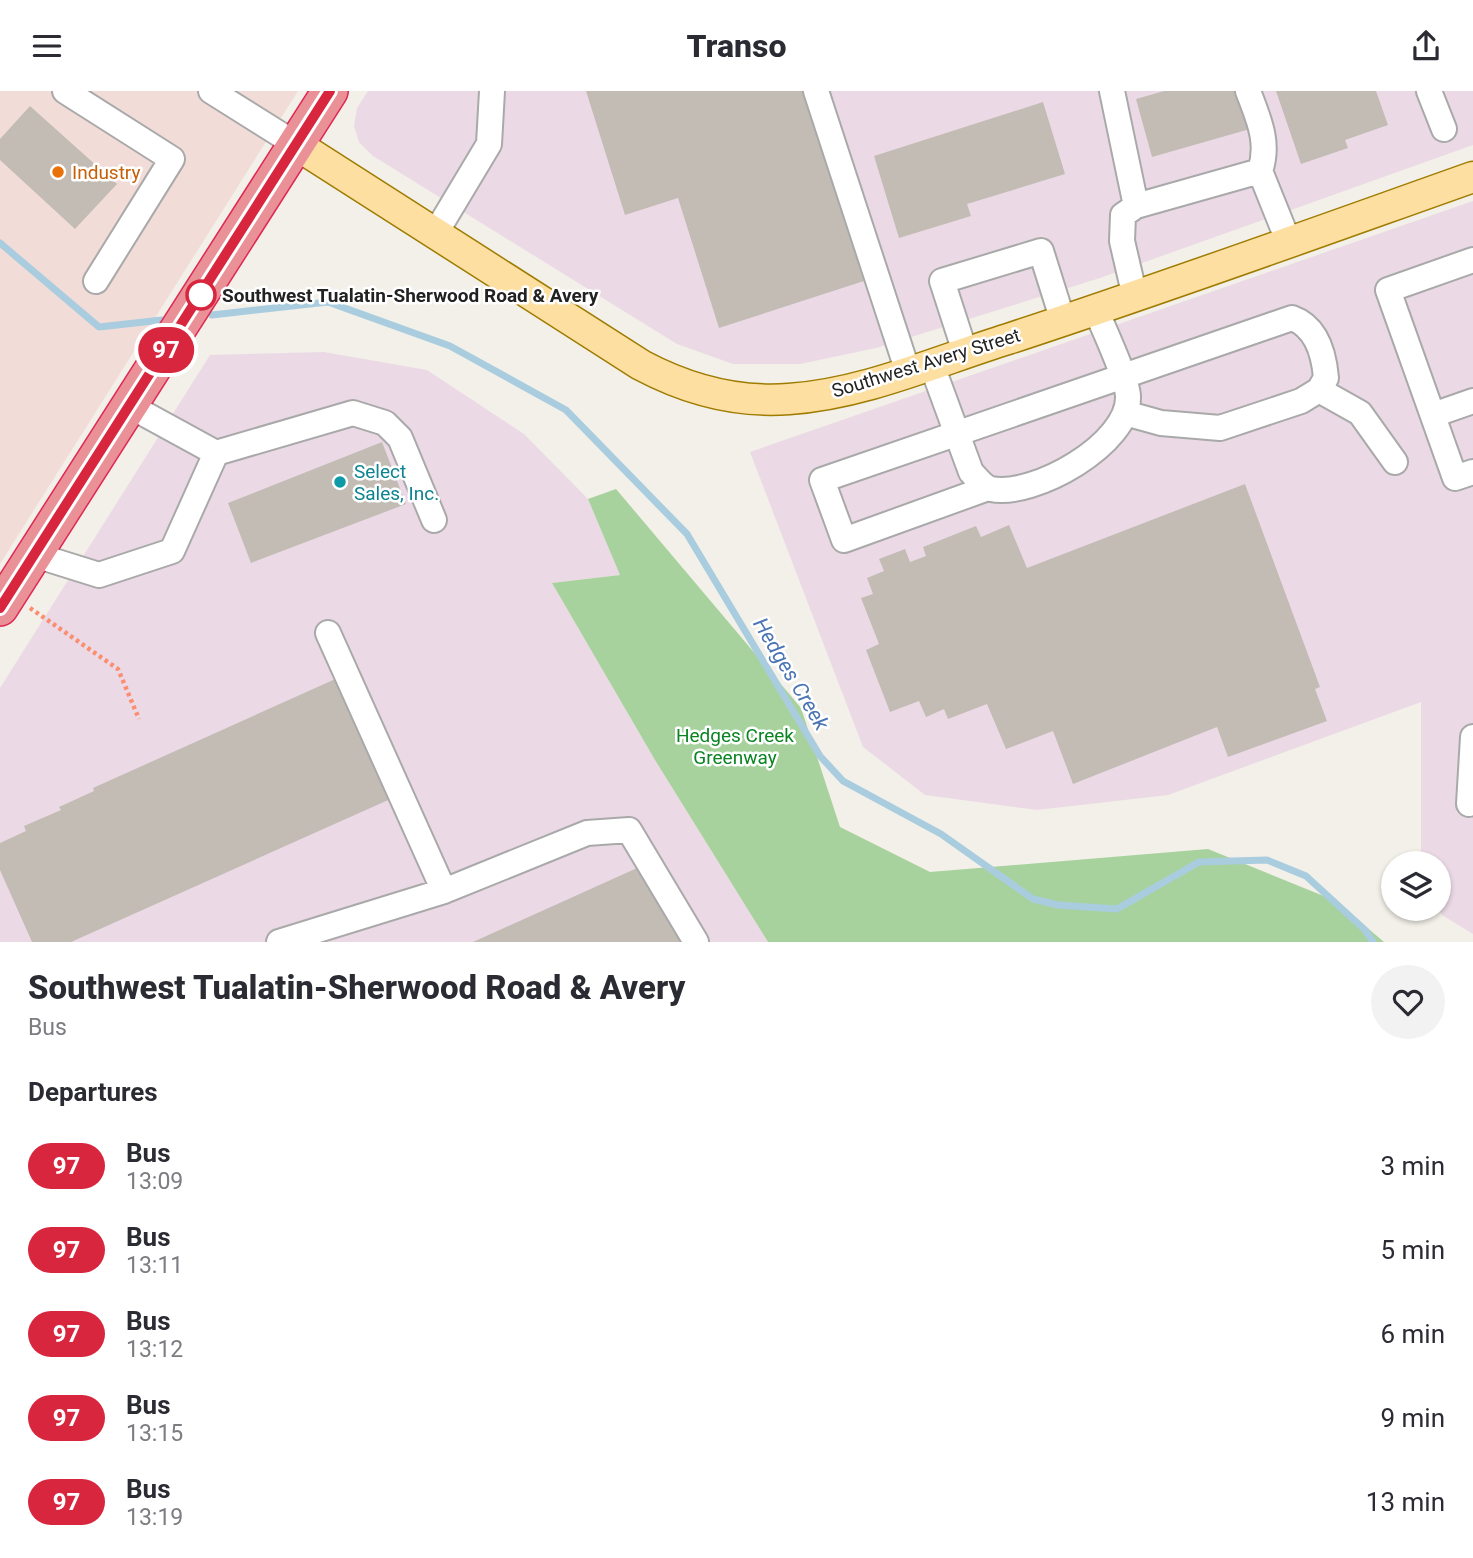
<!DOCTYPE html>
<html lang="en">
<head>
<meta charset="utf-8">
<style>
	:root { --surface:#fff; --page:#f2f2f3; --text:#2b2b33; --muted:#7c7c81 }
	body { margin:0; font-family:Roboto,sans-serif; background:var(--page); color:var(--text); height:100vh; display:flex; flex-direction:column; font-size:26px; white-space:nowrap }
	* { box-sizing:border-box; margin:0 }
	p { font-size:23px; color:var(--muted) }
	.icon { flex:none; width:38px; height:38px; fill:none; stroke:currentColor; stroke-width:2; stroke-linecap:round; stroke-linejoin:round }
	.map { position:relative; height:851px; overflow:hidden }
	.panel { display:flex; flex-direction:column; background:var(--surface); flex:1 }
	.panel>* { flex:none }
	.badge { padding:0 14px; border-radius:23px; font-size:24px; line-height:46px }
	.fabs { position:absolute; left:1381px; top:760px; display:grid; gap:14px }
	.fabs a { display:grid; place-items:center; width:70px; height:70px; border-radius:50%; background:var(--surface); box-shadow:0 2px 5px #0004; font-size:35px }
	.map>.badge { position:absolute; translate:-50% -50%; box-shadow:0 0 0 4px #fff }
	h2 { padding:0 28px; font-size:26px; line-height:63px }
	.round { display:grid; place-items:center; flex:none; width:74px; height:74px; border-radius:37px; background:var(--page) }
	.overview { display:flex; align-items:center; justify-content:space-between; height:119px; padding:0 28px }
	h1 { font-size:33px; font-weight:800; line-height:52px }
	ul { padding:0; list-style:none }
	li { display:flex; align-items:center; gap:21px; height:84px; padding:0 28px }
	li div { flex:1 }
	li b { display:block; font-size:26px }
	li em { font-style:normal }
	li .badge { min-width:77px; font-weight:700; text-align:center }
	header { display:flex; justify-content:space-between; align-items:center; height:91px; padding:0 28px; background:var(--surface); font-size:32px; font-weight:800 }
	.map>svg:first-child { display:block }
	.commercial { fill:#f2dcd8 }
	.industrial { fill:#ebdae6 }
	.forest { fill:#a7d19d }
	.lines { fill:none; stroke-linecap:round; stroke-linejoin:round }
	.stream { stroke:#a9cddf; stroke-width:7 }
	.building { fill:#c3bcb4 }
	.minor-casing { stroke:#a9a9a9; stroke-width:28 }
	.major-casing { stroke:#9f7b00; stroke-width:33 }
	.highway-casing { stroke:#de2853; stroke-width:38 }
	.path { stroke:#fb8d70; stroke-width:4.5; stroke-dasharray:3.5 3.5; stroke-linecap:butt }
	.minor { stroke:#fff; stroke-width:24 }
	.major { stroke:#fddfa2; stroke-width:30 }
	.highway { stroke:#e99197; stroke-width:35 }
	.line-casing { stroke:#fff; stroke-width:16 }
	.line { stroke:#d7263d; stroke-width:10 }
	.food-dot { fill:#e8710a; stroke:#fff; stroke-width:2.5 }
	.stop-dot { fill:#fff; stroke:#d7263d; stroke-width:3.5 }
	.culture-dot { fill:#0f9aa8; stroke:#fff; stroke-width:2.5 }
	.labels { text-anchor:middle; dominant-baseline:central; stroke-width:5; stroke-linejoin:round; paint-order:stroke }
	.food-label { font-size:19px; fill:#c56008; stroke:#fff; text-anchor:start }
	.stop-label { font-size:19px; font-weight:bold; fill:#222; stroke:#fff; text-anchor:start }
	.street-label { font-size:19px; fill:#222; stroke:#fff }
	.culture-label { font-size:19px; fill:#0d838f; stroke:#fff; text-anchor:start }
	.park-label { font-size:19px; fill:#0b8422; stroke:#fff }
	.water-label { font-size:21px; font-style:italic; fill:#4b74b4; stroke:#fff }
</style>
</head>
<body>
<header><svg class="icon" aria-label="menu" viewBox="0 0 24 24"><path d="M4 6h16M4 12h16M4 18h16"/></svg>Transo<svg class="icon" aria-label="share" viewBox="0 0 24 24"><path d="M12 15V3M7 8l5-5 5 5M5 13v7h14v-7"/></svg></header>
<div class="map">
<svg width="1473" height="851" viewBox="0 0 1473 851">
	<rect width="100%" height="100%" fill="#f2f0e8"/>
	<path class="commercial" d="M 0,0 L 298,0 L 0,473 Z"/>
	<path class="industrial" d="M 368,0 L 1473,0 L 1473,54 L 1100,187 L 876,257 L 800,273 L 733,273 L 677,253 L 373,65 L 359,51 L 354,35 L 357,17 Z
		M 1473,110 L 1473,843 L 1442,824 L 1438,817 L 1438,772 L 1421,772 L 1421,611 L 1168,704 L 1037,719 L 925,704 L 863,656 L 750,361 Z
		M 324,261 L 427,279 L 524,343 L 588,408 L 620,484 L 552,492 L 655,669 L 768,851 L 0,851 L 0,597 L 210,264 Z"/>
	<path class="forest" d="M 616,398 L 801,617 L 840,736 L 930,781 L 1208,758 L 1336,810 L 1384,851 L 768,851 L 655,669 L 552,492 L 620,484 L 588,408 Z"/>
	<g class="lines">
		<path class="stream" d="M 0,152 L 99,236 L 162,229
			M 212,224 L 328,211 L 450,255 L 566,319 L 687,443 L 820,665 L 843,690 L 941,743 L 1033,808 L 1058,814 L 1117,818 L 1199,771 L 1267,769 L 1306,785 L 1365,839 L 1373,851"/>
	</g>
	<path class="building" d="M 586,0 L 805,0 L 864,190 L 719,237 L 678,107 L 625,124 Z
		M 1164,0 L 1239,0 L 1250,38 L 1152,66 L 1136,8 Z
		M 1276,0 L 1376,0 L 1388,34 L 1345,49 L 1348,57 L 1301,73 Z
		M 1043,11 L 1065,83 L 967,113 L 971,125 L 899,147 L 874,65 Z
		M 30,15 L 117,93 L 75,138 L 0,69 L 0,48 Z
		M 382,351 L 406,413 L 251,472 L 228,412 Z
		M 1245,393 L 1320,596 L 1315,598 L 1327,630 L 1228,666 L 1217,636 L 1073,693 L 1053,640 L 1006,658 L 987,613 L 948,628 L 944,618 L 926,626 L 919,610 L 890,621 L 866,559 L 879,553 L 861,507 L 873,503 L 867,487 L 884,480 L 879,468 L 905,458 L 910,471 L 926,465 L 923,456 L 976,435 L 981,446 L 1009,434 L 1027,477 Z
		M 342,585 L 395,706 L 71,851 L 32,851 L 0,779 L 0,752 L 26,740 L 24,735 L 61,719 L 59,716 L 94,700 L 93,697 Z
		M 646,773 L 681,851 L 473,851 Z"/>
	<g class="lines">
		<g class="minor-casing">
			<path id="minor" d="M 65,0 L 172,68 L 96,190
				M 211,0 L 297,54
				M 816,0 L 908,281
				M 1112,0 L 1136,115
				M 1248,0 C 1258,27 1270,51 1260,80 L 1289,152
				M 1429,0 L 1444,38
				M 435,143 L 489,53 L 492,0
				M 1473,169 L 1388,199 L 1455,387 L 1473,381
				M 1135,206 L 1122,150 L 1123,124 L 1136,115 L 1260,80
				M 965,261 L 942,190 L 1041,160 L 1063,230
				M 931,272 L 971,381 C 977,387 983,396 991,398 C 1033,407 1130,353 1128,305 C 1127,287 1104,239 1096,219
				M 1319,299 L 1360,322 L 1395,371
				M 1433,324 L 1473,310
				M 216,362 L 353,322 L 385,332 L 400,347 L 434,429
				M 988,397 L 844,449 L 822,389 L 1292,227 C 1317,236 1324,263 1326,287 L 1319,299 L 1301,310 L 1220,337 L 1161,332 L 1125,322
				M 35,464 L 99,484 L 172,460 L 216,362 L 130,315
				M 328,542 L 444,800
				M 1473,646 L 1469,713 L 1473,712
				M 279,851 L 444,800 L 587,742 L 629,739 L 696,851"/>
		</g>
		<g class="major-casing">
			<path id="major" d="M 297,54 L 641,274 C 688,299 736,312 789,308 C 864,303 937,270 1008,248 C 1164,197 1318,141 1473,86"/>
		</g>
		<g class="highway-casing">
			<path id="highway" d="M 0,517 L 330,0"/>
		</g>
		<path class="path" d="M 30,517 L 118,578 L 139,628"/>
		<use href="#minor" class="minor"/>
		<use href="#major" class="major"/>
		<use href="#highway" class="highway"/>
	</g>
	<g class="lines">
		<g class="line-casing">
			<path id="line" d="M 0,517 L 330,0"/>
		</g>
		<use href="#line" class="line"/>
	</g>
	<circle class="food-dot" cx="58" cy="81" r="7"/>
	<circle class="stop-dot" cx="201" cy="204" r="14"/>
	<circle class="culture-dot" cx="340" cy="391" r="7"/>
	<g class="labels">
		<g class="food-label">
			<text x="72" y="81">Industry</text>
		</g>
		<g class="stop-label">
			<text x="222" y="204">Southwest Tualatin-Sherwood Road &amp; Avery</text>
		</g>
		<g class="street-label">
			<text transform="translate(926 272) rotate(-17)">Southwest Avery Street</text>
		</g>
		<g class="culture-label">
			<text x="354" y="380">Select<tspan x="354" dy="22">Sales, Inc.</tspan></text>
		</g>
		<g class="park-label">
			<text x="735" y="644">Hedges Creek<tspan x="735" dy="22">Greenway</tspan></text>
		</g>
		<g class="water-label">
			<text transform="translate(791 583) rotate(59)">Hedges Creek</text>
		</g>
	</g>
</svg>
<div class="fabs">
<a><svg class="icon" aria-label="layers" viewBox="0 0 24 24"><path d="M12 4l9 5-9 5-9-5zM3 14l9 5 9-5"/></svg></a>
</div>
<b class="badge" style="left:166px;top:259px;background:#d7263d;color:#fff">97</b>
</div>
<section class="panel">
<div class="overview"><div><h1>Southwest Tualatin-Sherwood Road &amp; Avery</h1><p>Bus</p></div><a class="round"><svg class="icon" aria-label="heart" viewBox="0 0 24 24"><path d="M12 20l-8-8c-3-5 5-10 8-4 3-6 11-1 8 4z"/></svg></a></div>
<h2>Departures</h2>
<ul>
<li><span class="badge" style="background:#d7263d;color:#fff">97</span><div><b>Bus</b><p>13:09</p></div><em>3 min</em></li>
<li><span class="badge" style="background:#d7263d;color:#fff">97</span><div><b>Bus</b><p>13:11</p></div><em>5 min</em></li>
<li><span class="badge" style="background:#d7263d;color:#fff">97</span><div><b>Bus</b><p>13:12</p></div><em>6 min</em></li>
<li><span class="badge" style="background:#d7263d;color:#fff">97</span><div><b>Bus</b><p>13:15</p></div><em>9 min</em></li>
<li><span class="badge" style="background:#d7263d;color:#fff">97</span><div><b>Bus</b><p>13:19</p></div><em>13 min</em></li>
</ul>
</section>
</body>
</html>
